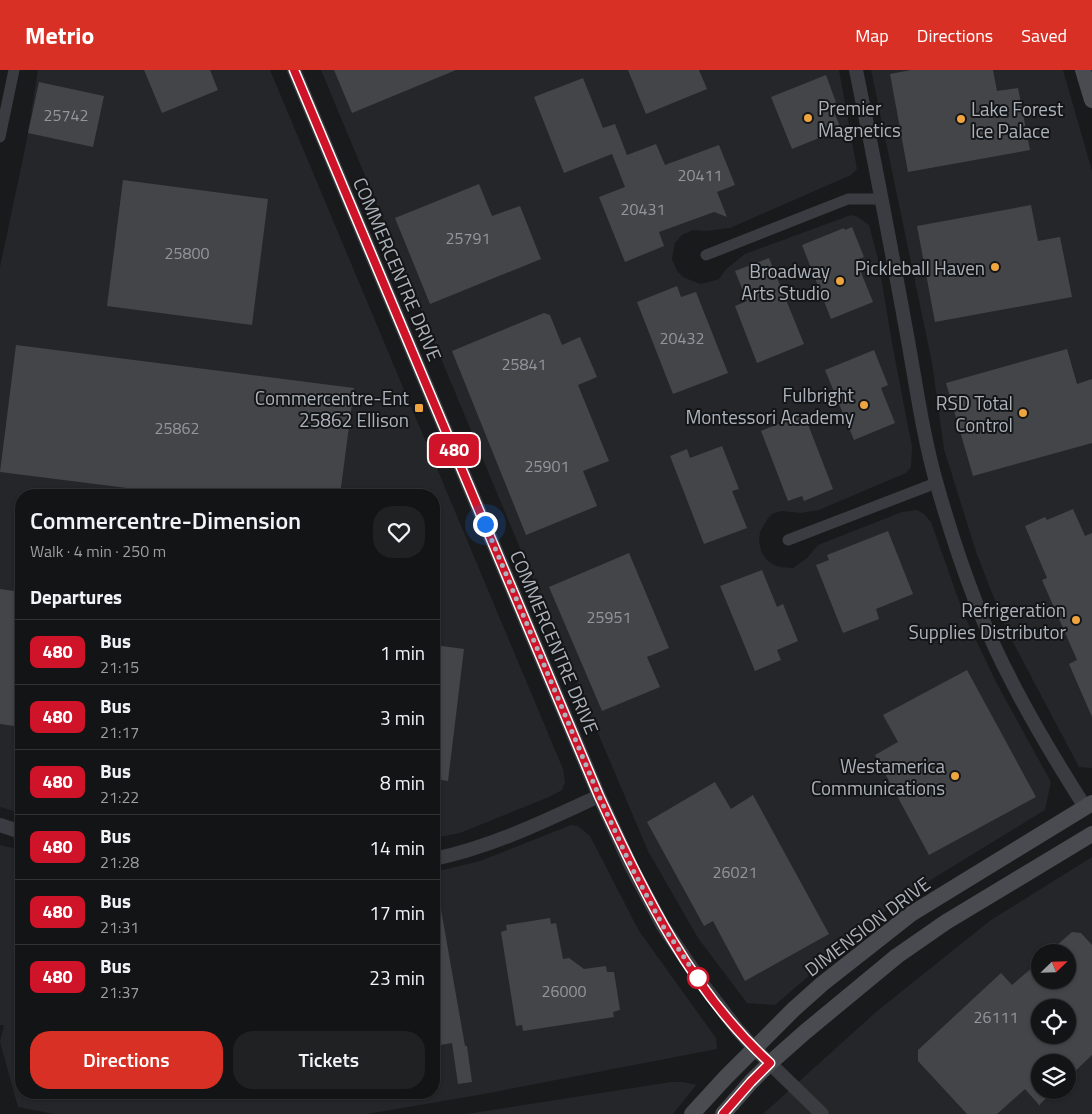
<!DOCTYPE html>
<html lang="en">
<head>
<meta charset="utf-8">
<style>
	:root { --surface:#131415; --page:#202122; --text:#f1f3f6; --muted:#9d9ea0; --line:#323334; --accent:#d93025 }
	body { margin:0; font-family:"Titillium Web",sans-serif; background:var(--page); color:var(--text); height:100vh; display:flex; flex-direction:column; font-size:19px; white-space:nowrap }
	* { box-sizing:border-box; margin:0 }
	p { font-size:16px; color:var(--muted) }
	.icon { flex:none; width:28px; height:28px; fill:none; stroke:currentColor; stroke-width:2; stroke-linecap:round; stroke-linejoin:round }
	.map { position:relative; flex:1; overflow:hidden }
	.drawer { position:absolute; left:15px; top:419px; width:425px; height:610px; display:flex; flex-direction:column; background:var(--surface); border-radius:20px; box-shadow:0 1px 4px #0004,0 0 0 1px var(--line) }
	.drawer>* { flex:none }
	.badge { padding:0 10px; border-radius:8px; font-size:18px; line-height:32px }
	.needle { width:32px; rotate:67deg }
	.tools { position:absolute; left:1031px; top:874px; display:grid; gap:10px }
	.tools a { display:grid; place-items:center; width:45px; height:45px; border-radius:50%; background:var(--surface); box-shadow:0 1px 4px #0004,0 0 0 1px var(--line); font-size:25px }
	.you { position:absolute; width:25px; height:25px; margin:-12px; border:4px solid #fff; border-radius:50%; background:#1a73e8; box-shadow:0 0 0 8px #1a73e833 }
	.map>.badge { position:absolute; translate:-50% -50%; box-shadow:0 0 0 2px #fff }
	h2 { padding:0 15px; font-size:19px; line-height:45px }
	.round { display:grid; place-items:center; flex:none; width:52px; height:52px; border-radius:20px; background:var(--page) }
	.overview { display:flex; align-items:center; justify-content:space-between; height:85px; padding:0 15px }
	h1 { font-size:24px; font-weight:600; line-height:38px }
	.action { display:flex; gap:10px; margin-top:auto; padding:10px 15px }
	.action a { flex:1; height:58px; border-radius:20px; background:var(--accent); color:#fff; font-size:20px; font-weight:600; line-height:58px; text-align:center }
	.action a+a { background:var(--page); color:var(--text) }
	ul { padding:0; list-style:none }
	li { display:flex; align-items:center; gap:15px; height:65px; padding:0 15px; border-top:1px solid var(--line) }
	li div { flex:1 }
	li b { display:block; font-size:19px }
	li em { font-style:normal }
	li .badge { min-width:55px; font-weight:700; text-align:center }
	header { display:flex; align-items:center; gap:30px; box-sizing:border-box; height:70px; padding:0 25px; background:var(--accent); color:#fff }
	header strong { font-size:24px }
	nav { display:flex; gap:28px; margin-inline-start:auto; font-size:18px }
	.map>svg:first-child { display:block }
	.built { fill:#252629; fill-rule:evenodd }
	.building { fill:#444549; fill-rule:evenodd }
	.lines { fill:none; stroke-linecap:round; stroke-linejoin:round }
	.minor { stroke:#3b3c41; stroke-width:11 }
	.tertiary { stroke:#3b3c41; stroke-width:14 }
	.secondary { stroke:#494b51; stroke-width:16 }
	.line-casing { stroke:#fff; stroke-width:11 }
	.line { stroke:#cf1429; stroke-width:8 }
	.walk { stroke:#acb2bb; stroke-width:5; stroke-dasharray:0 9 }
	.poi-dot { fill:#eea53f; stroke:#141517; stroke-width:2 }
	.stop-dot { fill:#fff; stroke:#cf1429; stroke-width:2.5 }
	.labels { text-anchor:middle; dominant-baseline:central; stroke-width:4; stroke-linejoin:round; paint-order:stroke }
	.number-label { font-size:16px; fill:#92979e }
	.poi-label { font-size:19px; fill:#acb2bb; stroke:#141517; text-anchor:end }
	.street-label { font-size:19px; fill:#acb2bb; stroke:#141517 }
</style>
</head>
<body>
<header>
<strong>Metrio</strong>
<nav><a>Map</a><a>Directions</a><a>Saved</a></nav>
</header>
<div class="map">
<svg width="1092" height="1044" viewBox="0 0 1092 1044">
	<rect width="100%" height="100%" fill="#191a1c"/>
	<path class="built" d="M 38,0 L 270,0 L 563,699 L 565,712 L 562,720 L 549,727 L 460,763 L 434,768 L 434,425 L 21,425 L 21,743 L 0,737 L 0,197 L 27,69 Z
		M 321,0 L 839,0 L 857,99 L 851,105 L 730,158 L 707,161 L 693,160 L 682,165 L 675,173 L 672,189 L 677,201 L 683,207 L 700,214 L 709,212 L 719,209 L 725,200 L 745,184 L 851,145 L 858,147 L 869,155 L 878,189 L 892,273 L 912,377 L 911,397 L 906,403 L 819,440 L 801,443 L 781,441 L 772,444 L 768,448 L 760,462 L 759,472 L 762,483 L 767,490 L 774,495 L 780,497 L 793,498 L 807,488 L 818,475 L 902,442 L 917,440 L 924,444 L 931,452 L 964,545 L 997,614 L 1051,712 L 1045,740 L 929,811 L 877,847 L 775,935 L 747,933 L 698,868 L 648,781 L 537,519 Z
		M 871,0 L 1063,0 L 1092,101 L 1092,698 L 1079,697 L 1007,561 L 976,482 L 944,379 L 932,293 Z
		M 571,755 L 578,756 L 590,766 L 639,861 L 716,968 L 717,979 L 484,1024 L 367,1044 L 54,1044 L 18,1037 L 0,972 L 4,955 L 0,955 L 0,775 L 21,780 L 21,1022 L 434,1022 L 434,802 L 480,791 Z
		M 1092,787 L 1092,1044 L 763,1044 L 876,942 L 991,850 ZM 1040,882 L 1068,882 L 1068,910 L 1040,910 ZM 1040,938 L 1068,938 L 1068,965 L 1040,965 ZM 1040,992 L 1068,992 L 1068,1020 L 1040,1020 Z
		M 671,1012 L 683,1012 L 696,1015 L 673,1044 L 466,1044 Z"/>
	<path class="building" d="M 144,0 L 210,0 L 218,20 L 162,43 Z
		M 334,0 L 456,0 L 352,43 Z
		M 628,0 L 699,0 L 707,19 L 646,44 Z
		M 911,0 L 993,0 L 997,21 L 1018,18 L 1030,80 L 908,102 L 890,4 Z
		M 826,5 L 837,35 L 832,37 L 841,59 L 792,79 L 771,27 Z
		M 583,8 L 603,58 L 615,54 L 627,85 L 656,74 L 665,95 L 719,75 L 735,115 L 717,122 L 727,147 L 714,142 L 659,162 L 664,176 L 625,192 L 599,127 L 625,117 L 612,84 L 564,103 L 534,27 Z
		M 39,12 L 104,26 L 93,77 L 28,63 Z
		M 123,110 L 268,129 L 252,255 L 107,236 Z
		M 479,114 L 492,146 L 520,136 L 541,189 L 430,234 L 395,148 Z
		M 1031,135 L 1038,171 L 1060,167 L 1072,227 L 935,252 L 917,156 Z
		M 852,157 L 864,187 L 856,190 L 873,232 L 831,249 L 802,175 L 844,158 L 845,160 Z
		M 769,188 L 804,274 L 757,293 L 735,236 L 747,231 L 735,201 Z
		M 677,216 L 681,227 L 696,222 L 728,303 L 673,324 L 637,232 Z
		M 544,243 L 550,245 L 562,275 L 580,267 L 597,307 L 578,315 L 609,391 L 583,401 L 597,436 L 526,465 L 452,281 Z
		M 16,275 L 354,318 L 340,425 L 183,425 L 0,402 Z
		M 1067,279 L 1077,314 L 1092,309 L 1092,373 L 973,406 L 946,313 Z
		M 874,280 L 888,315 L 881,318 L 895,353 L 854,370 L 825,300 Z
		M 804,344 L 833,419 L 804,431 L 802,426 L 788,431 L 761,361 Z
		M 722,376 L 739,419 L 732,421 L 747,458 L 704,474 L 670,386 L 687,379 L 690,388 Z
		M 1073,439 L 1085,466 L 1092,463 L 1092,647 L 1069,594 L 1077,590 L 1042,510 L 1047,508 L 1025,456 L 1045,447 L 1047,450 Z
		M 888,461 L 913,524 L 876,539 L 879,549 L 843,563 L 816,495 L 829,490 L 827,485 Z
		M 629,483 L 669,578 L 647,587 L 660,617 L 602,641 L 549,517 Z
		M 762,500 L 777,537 L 783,534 L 798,571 L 777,580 L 781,590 L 755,601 L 720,516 Z
		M 0,519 L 21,522 L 21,657 L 0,654 Z
		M 434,575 L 464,579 L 448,711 L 434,709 Z
		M 967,600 L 1036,727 L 929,785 L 875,685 L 898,672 L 883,645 Z
		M 715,712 L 731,739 L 753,725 L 829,864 L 745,911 L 713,851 L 704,856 L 647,752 Z
		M 434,828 L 439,828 L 465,976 L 467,976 L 472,1012 L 458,1014 L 452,973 L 434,976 Z
		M 550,848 L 551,854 L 556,853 L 563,889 L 569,888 L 584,899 L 606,896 L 607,902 L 614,902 L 620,940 L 613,942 L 614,947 L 523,961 L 522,955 L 516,956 L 501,862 L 507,860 L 506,855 Z
		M 1072,862 L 1081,863 L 1092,875 L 1092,985 L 1068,1008 L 1068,992 L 1040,992 L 1040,1020 L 1055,1020 L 1040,1034 L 1040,1036 L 1025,1019 L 997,1044 L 967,1044 L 918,991 L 918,980 L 1001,903 L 1012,915 L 1040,891 L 1040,910 L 1068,910 L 1068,882 L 1049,882 ZM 1040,938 L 1068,938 L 1068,965 L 1040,965 Z"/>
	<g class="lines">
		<path class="minor" d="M 0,67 L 14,0
			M 706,185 L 848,129 L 882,129
			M 788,470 L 936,413"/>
		<path class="tertiary" d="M 294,0 L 599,726 L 632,798 L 663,856 L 704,916 L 737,959 L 754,978 L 822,1044
			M 856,0 C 874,88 891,177 907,265 C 916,314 923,367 937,415 C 956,482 979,550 1012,612 C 1034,655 1059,696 1085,737
			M 0,755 L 21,762
			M 434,789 C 492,777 545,751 599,726"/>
		<path class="secondary" d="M 1083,0 L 1092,30
			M 692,1044 L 726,1007 L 794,939 L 822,914 L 911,844 L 1092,733
			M 723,1044 L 751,1012 L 770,993 L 805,962 L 897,886 L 946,852 L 1092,764"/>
	</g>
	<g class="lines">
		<g class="line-casing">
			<path id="line" d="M 294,0 L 599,726 C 643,822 691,921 770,993 L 751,1012 L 723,1044"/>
		</g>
		<use href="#line" class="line"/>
		<path class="walk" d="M 485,454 L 599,726 L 632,798 L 663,856 L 698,908"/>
	</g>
	<g class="poi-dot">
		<circle cx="808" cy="48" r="5"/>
		<circle cx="961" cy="49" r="5"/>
		<circle cx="995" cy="197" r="5"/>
		<circle cx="840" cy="211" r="5"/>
		<circle cx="864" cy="335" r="5"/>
		<rect x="414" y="333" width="10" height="10" rx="2.5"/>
		<circle cx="1023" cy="343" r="5"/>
		<circle cx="1076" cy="550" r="5"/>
		<circle cx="955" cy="706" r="5"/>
	</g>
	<circle class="stop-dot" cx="698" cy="908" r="10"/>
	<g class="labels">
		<g class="number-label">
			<text x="66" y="45">25742</text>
			<text x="700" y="105">20411</text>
			<text x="643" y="139">20431</text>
			<text x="468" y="168">25791</text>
			<text x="187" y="183">25800</text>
			<text x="682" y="268">20432</text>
			<text x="524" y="294">25841</text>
			<text x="177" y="358">25862</text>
			<text x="547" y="396">25901</text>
			<text x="609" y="547">25951</text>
			<text x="735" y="802">26021</text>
			<text x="564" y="921">26000</text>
			<text x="996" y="947">26111</text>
		</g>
		<g class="poi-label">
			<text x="818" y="37" text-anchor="start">Premier<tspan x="818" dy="22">Magnetics</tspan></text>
			<text x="971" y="38" text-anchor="start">Lake Forest<tspan x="971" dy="22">Ice Palace</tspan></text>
			<text x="985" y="197">Pickleball Haven</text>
			<text x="830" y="200">Broadway<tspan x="830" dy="22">Arts Studio</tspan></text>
			<text x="854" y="324">Fulbright<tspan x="854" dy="22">Montessori Academy</tspan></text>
			<text x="409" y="327">Commercentre-Ent<tspan x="409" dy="22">25862 Ellison</tspan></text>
			<text x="1013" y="332">RSD Total<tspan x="1013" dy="22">Control</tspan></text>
			<text x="1066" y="539">Refrigeration<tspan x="1066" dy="22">Supplies Distributor</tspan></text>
			<text x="945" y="695">Westamerica<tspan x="945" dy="22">Communications</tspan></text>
		</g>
		<g class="street-label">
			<text transform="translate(398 199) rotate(67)">COMMERCENTRE DRIVE</text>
			<text transform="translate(555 572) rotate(67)">COMMERCENTRE DRIVE</text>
			<text transform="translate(867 856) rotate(-37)">DIMENSION DRIVE</text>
		</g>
	</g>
</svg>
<div class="tools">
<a><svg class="needle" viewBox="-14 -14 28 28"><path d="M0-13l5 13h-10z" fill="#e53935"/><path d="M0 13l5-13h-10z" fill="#9d9ea0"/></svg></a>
<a><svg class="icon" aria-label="locate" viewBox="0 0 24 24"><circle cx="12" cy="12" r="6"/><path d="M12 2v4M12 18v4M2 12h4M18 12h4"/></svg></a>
<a><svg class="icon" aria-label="layers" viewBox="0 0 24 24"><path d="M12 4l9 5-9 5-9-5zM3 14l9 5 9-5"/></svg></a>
</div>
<div class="you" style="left:485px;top:454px"></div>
<b class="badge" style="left:454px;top:380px;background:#cf1429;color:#fff">480</b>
<section class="drawer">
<div class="overview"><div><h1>Commercentre-Dimension</h1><p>Walk · 4 min · 250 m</p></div><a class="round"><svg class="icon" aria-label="heart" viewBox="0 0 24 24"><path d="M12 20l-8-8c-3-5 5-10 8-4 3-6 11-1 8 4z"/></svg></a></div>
<h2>Departures</h2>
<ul>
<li><span class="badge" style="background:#cf1429;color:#fff">480</span><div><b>Bus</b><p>21:15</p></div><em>1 min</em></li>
<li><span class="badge" style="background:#cf1429;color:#fff">480</span><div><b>Bus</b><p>21:17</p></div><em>3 min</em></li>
<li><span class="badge" style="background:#cf1429;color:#fff">480</span><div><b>Bus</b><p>21:22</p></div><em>8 min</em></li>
<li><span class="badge" style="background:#cf1429;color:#fff">480</span><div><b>Bus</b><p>21:28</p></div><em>14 min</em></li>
<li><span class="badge" style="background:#cf1429;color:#fff">480</span><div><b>Bus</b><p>21:31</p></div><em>17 min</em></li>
<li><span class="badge" style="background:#cf1429;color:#fff">480</span><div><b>Bus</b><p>21:37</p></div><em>23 min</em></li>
</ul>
<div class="action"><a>Directions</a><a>Tickets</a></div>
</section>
</div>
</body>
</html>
